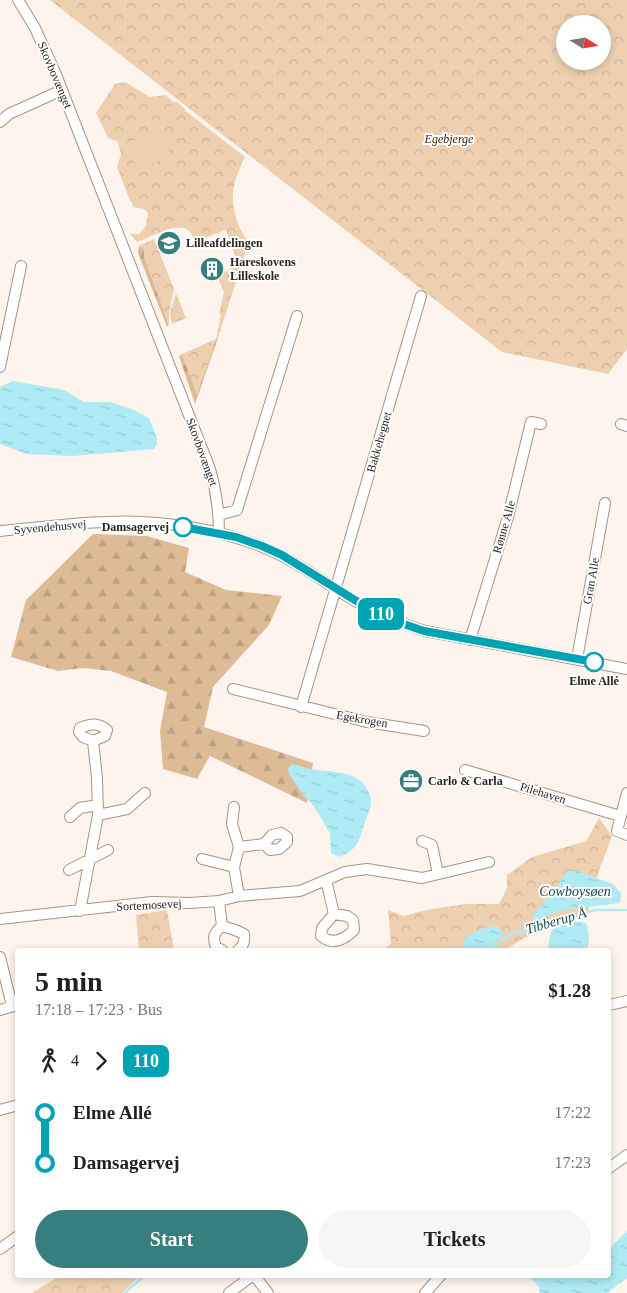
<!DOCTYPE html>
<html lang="en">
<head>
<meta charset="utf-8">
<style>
	:root { --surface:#fff; --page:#f6f6f6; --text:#222; --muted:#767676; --accent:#377f7e }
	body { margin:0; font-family:Georgia,serif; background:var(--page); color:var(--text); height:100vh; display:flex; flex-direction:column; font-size:19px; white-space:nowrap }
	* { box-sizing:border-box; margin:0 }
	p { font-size:16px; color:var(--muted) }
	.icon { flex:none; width:28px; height:28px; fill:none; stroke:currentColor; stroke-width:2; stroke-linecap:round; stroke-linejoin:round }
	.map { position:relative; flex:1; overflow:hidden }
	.side { position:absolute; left:15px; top:948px; width:596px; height:330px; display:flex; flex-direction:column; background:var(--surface); border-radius:5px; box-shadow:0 2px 8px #0003 }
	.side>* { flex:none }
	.badge { padding:0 10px; border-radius:8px; font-size:18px; line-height:32px }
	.needle { width:32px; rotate:101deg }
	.fabs { position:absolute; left:556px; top:15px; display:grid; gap:10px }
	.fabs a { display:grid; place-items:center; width:55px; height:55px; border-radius:50%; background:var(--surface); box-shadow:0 2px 8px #0003; font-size:25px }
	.map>.badge { position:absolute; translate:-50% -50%; box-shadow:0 0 0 2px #fff }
	.legs { display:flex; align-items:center; gap:8px; height:55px; padding:0 20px; font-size:16px }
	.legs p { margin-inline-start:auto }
	.summary { display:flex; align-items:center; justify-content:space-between; height:85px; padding:0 20px }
	h1 { font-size:28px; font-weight:700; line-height:38px }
	.action { display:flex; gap:10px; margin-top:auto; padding:10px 20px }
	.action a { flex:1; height:58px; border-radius:30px; background:var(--accent); color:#fff; font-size:20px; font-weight:700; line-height:58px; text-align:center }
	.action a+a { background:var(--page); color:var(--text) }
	ul { padding:0 20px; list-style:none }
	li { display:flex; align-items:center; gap:18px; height:50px; font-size:19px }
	li i { display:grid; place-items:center; width:8px; height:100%; margin:0 6px; background:currentColor }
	li i::after { content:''; width:12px; height:12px; margin:-6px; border:4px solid; border-radius:50%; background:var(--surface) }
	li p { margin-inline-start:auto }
	li:first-child i { background:linear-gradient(#0000 50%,currentColor 0) }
	li:last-child i { background:linear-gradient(currentColor 50%,#0000 0) }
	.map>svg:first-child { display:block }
	.forest { fill:url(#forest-firs) }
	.park { fill:url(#park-crowns); fill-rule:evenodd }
	.garden { fill:#eed0b0 }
	.water { fill:url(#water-ripples) }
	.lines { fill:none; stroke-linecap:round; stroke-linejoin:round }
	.stream { stroke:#aeebf4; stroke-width:2.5 }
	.street-casing { stroke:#a59482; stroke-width:12 }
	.street { stroke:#fff; stroke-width:10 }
	.line-1-casing { stroke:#fff; stroke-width:11 }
	.line-1 { stroke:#00a3b4; stroke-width:8 }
	.stop-1-dot { fill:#fff; stroke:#00a3b4; stroke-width:2.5 }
	.labels { text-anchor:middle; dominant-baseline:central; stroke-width:4; stroke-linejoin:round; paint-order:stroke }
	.street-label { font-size:12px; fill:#2b241d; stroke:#fff }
	.park-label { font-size:12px; font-style:italic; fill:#41290b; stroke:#fff }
	.poi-label { font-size:12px; font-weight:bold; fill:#2b241d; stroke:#fff; text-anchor:start }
	.stop-label { font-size:12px; font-weight:bold; fill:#2b241d; stroke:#fff; text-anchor:end }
	.water-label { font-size:14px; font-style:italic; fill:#11484e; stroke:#fff }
</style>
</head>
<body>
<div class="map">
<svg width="627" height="1293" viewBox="0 0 627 1293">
	<defs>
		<pattern id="forest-firs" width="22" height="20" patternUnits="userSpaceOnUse" patternTransform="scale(1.25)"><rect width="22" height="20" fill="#debb97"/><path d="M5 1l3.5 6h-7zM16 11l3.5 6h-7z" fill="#bfa182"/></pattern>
		<pattern id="park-crowns" width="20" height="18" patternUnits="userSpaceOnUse" patternTransform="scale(1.25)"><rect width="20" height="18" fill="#eed0b0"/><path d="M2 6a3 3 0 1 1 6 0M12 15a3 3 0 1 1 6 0" fill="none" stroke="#ccb297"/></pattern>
		<pattern id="water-ripples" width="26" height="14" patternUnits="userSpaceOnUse" patternTransform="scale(1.25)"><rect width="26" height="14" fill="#aeebf4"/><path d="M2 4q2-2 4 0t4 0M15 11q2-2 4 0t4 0" fill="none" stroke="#96c9d1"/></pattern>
	</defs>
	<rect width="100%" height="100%" fill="#fdf5ed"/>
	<path class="forest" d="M 139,246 L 144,249 L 144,256 L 169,325 L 167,327 L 138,253 Z
		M 218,338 L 195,404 L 179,356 L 182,354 L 197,393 L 216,339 Z
		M 93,534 L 147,536 L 189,548 L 185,572 L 226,590 L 282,596 L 269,625 L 213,687 L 204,727 L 313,763 L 307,803 L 210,756 L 197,779 L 163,769 L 160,731 L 167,692 L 111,671 L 83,668 L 58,671 L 11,657 L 26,600 Z"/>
	<path class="park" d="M 50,0 L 627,0 L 627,349 L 608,374 L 502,352 ZM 565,24 L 602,24 L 602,61 L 565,61 Z
		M 125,82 L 150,97 L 165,95 L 245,157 C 233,181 228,200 239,226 C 241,232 246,236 248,244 L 218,338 L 216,339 L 197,394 L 182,354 L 216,339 L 221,314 L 219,314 L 224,292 L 217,275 L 239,266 L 226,230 L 195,242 C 193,239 192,233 189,231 C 179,220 149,238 137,242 L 130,234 L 139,234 L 146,226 L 148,213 L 144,209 L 134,207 L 129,198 L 117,167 L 121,154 L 118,142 L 108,138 L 96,113 L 115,84 Z
		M 154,239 L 174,289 L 169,313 L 169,325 L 144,256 L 144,249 L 139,246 Z
		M 176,293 L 186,318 L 172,324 L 170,313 Z
		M 599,818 L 612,836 L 599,871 L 587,915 L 524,938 L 505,950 L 383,950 L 391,944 L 388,910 L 404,916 L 426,910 L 465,904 L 499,904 L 507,888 L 507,875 L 532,857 L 586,841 Z
		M 167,910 L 174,950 L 139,950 L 136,915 Z
		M 61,1275 L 141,1275 L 122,1293 L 32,1293 Z"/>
	<path class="garden" d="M 176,101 L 185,109 L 172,124 L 162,116 Z
		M 162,131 L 171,157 L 136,169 L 127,143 Z"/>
	<path class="water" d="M 13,381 L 64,390 L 84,402 L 110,402 L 132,409 L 149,418 L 157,438 L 157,444 L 154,449 L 73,456 L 27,454 L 0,444 L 0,387 Z
		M 292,764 C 298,765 305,768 311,769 C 335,773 365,769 371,800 C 372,807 367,816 365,822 C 358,842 359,849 339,857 L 331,853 L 330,833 L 313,805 L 304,796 L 289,774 L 288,768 Z
		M 575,870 L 613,884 L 621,893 L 620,903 C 595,907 556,907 536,922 L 531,919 L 535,912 L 556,888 L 567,871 Z
		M 573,922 L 583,922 L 587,924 L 589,940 L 587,950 L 548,950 C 551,927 549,927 573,922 Z
		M 493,926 L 499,928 L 504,934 L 492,945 L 490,950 L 464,950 L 462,943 C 468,933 481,929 493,926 Z
		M 627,1231 L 627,1278 L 607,1293 L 539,1293 L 540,1288 L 528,1275 L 609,1275 L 609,1249 Z"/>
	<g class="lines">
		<path class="stream" d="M 490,950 L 509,935 L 570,915 L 596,910 L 627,910
			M 125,1293 L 145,1275"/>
		<g class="street-casing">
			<path id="street" d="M 18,0 L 35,28 L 55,72 L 210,469 C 216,490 219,510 219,533
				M 0,122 L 9,114 L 62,90
				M 0,367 L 21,266
				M 621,424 L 627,426
				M 219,515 L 237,510 L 297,316
				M 0,531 C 35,528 71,523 106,522 C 161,519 231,530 280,555 C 312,571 340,594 371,610 C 388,619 407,625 425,631 L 627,669
				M 470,640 L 508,517 L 531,422 L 541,424
				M 577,659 L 605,503
				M 233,689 L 367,722 L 424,731
				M 301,707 L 421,296
				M 465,770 L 620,816
				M 627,793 L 617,831 L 627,835
				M 234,807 L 232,824 L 239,847 L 234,867 L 239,896
				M 98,815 L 127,809 L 145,793
				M 70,817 L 80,808 L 98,805
				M 422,841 L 432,845 L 438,874
				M 239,847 L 264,844 L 270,850 L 279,849 L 287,842 L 287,837 L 281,833 L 272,835 L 264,844
				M 202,859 L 234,867
				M 69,870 L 108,850
				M 326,880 L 334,914 L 347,916 L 353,920 L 354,930 C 345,939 333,946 321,936 L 322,928 L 334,914
				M 219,901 L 222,926
				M 80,911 L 98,815 L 97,778 L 93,741 L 105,736 L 107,730 C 98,722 90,724 80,728 L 79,732 L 83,737 L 93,741
				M 0,919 L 152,902 L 190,903 L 219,901 L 239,896 L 300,891 L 345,872 L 367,869 L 422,878 L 489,862
				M 222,926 L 235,930 L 244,934 C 245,941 244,946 238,950
				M 222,950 L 216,947 C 212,937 214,933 222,926
				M 0,957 L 12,1006
				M 609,1005 L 627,1001
				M 0,1010 L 17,1005
				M 0,1110 L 18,1105
				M 609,1168 L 627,1155
				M 0,1249 L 18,1236
				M 254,1275 L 268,1293
				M 229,1293 L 253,1275
				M 425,1293 L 441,1275"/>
		</g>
		<use href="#street" class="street"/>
	</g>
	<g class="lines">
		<g class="line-1-casing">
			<path id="line-1" d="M 183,527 L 236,537 L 262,546 L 282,555 L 371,610 L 395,621 L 424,631 L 594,662"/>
		</g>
		<use href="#line-1" class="line-1"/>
	</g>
	<defs>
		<g id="school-disc" transform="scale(1.25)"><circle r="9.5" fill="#377f7e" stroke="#fff"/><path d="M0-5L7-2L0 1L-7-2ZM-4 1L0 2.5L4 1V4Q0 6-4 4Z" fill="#fff"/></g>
		<g id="building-disc" transform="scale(1.25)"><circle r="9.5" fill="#377f7e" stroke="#fff"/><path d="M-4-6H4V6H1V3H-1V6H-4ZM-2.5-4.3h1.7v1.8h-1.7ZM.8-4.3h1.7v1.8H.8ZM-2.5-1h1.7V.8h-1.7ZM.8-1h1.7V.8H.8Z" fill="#fff"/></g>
		<g id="office-disc" transform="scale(1.25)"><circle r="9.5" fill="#377f7e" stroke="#fff"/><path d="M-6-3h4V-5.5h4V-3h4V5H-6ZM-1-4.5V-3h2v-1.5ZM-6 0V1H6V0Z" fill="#fff"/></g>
	</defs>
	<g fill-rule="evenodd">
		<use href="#school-disc" x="169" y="243"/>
		<use href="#building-disc" x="212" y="269"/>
		<use href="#office-disc" x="411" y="781"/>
	</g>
	<g class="stop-1-dot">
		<circle cx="183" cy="527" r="9"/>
		<circle cx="594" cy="662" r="9"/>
	</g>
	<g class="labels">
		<g class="street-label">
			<text transform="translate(55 75) rotate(67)">Skovbovænget</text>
			<text transform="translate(379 442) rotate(-74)">Bakkehegnet</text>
			<text transform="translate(202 452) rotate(70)">Skovbovænget</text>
			<text transform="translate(50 527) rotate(-5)">Syvendehusvej</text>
			<text transform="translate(504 527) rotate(-74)">Rønne Alle</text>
			<text transform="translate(591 581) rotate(-80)">Gran Alle</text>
			<text transform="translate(362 719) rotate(10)">Egekrogen</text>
			<text transform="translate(543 793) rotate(17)">Pilehaven</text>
			<text transform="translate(149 905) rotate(-3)">Sortemosevej</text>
		</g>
		<g class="park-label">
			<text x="449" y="139">Egebjerge</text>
		</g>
		<g class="poi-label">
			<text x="186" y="243">Lilleafdelingen</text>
			<text x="230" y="262">Hareskovens<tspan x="230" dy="14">Lilleskole</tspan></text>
			<text x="428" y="781">Carlo &amp; Carla</text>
		</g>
		<g class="stop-label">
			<text x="169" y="527">Damsagervej</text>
			<text x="594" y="681" text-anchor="middle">Elme Allé</text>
		</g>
		<g class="water-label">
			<text x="575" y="891">Cowboysøen</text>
			<text transform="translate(556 921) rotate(-16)">Tibberup Å</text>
		</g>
	</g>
</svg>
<div class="fabs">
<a><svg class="needle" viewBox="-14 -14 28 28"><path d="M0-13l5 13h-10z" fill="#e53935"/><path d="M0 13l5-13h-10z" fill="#767676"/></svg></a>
</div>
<b class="badge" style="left:381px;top:614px;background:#00a3b4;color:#fff">110</b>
<section class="side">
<div class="summary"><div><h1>5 min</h1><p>17:18 – 17:23 · Bus</p></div><b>$1.28</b></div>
<div class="legs"><svg class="icon" aria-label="walk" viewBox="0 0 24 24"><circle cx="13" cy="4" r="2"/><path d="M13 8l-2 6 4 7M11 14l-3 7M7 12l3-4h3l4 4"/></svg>4<svg class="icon" aria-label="forward" viewBox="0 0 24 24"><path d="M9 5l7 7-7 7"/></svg><b class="badge" style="background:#00a3b4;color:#fff">110</b></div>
<ul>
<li><i style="color:#00a3b4"></i><b>Elme Allé</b><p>17:22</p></li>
<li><i style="color:#00a3b4"></i><b>Damsagervej</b><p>17:23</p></li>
</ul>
<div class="action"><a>Start</a><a>Tickets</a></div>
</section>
</div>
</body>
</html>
